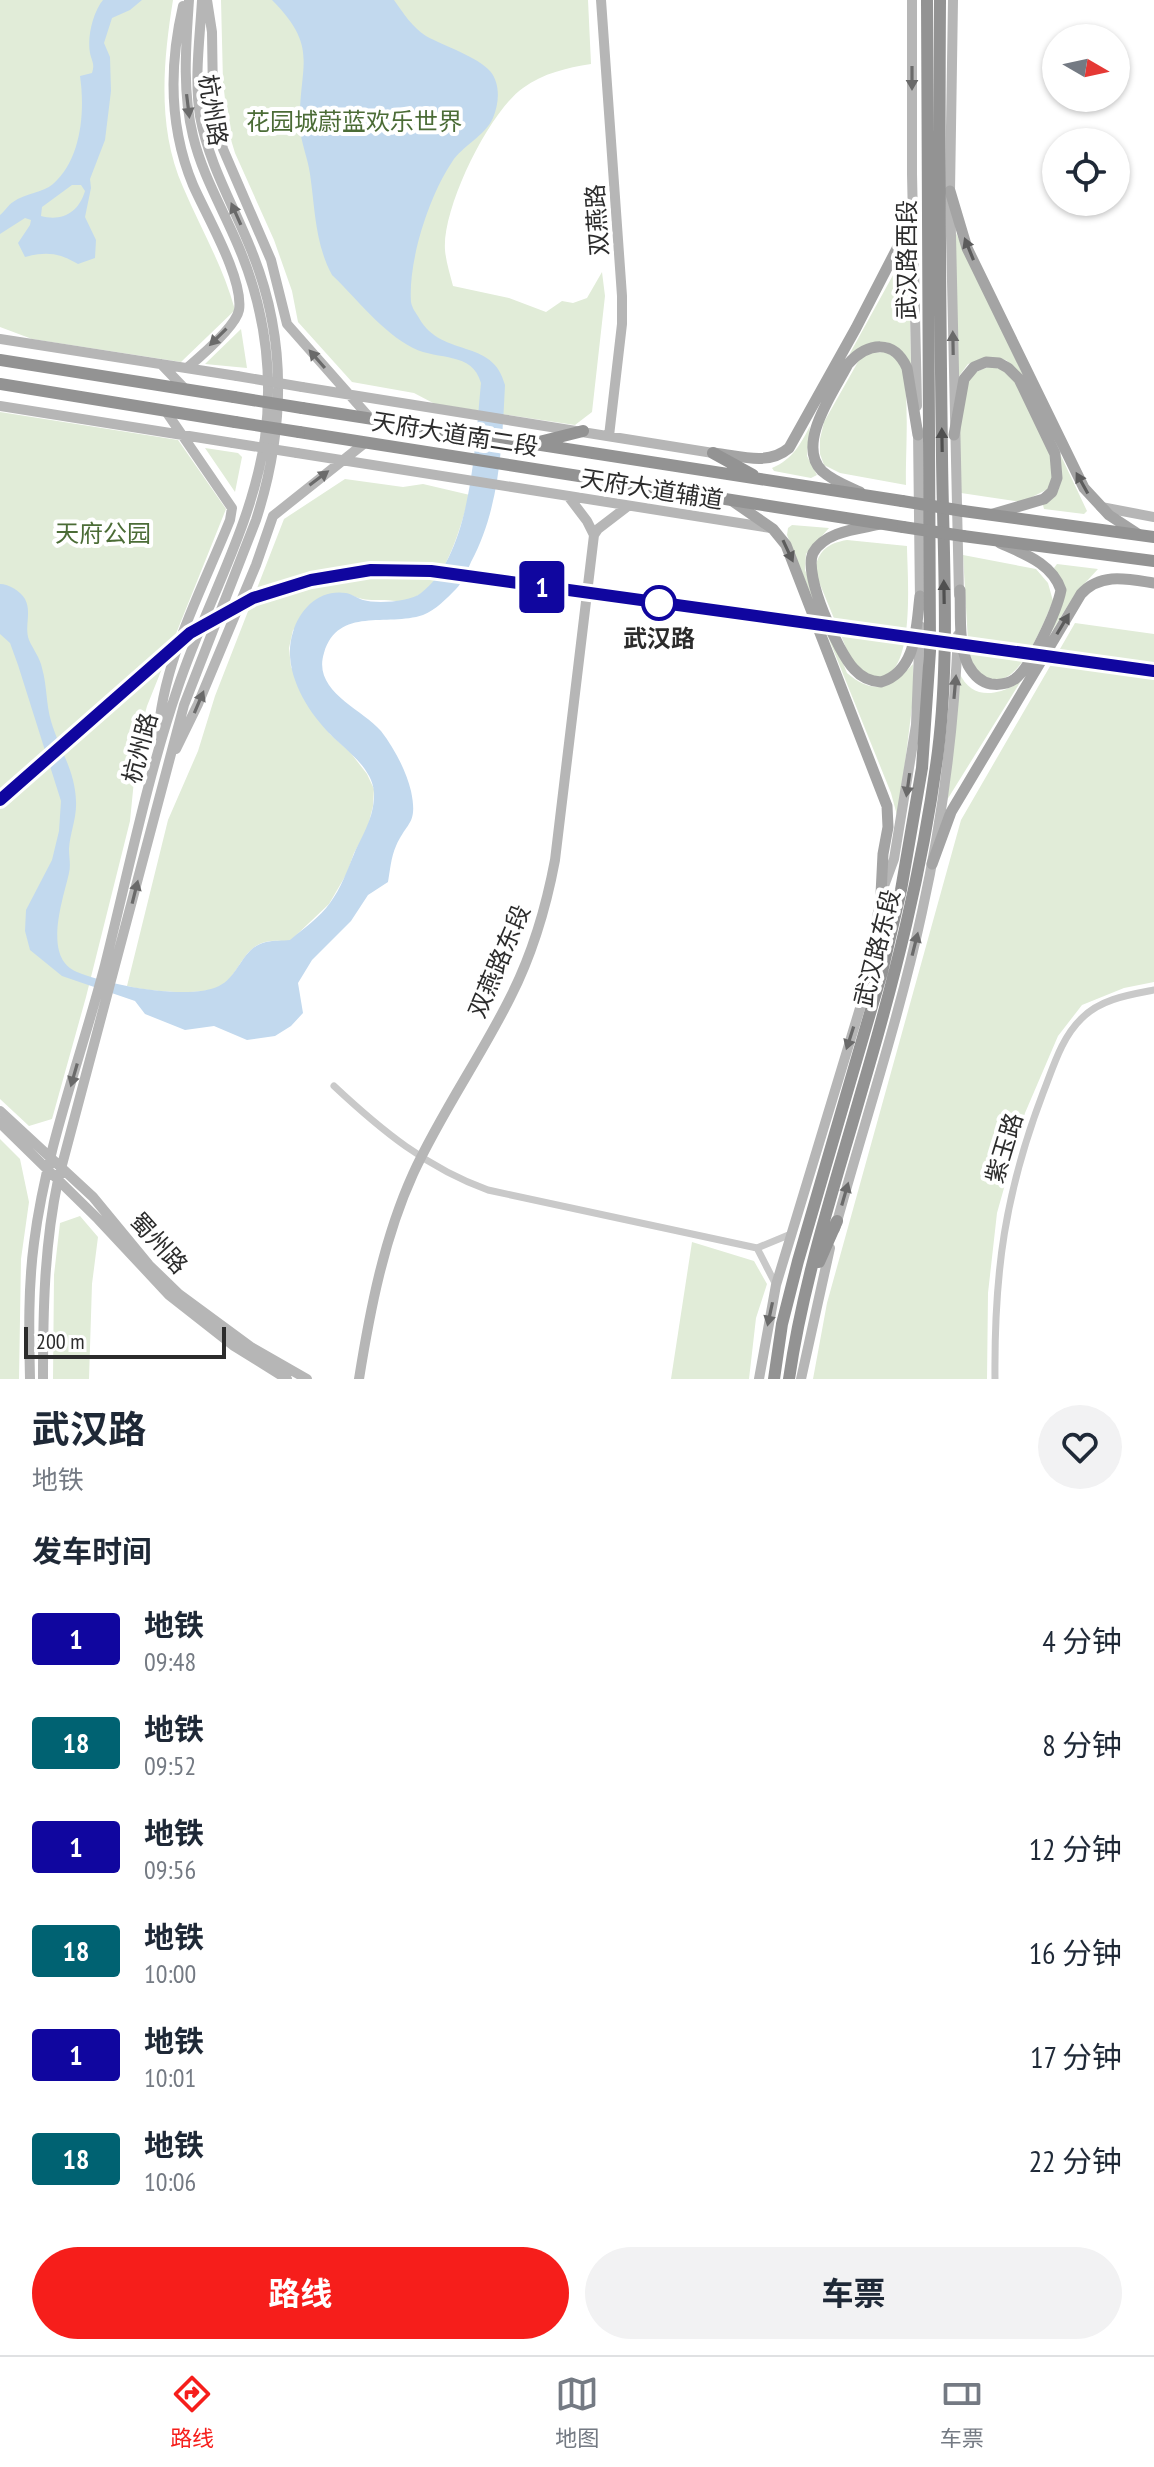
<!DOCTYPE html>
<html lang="zh">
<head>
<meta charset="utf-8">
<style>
	:root { --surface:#fff; --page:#f2f2f3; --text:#1f2937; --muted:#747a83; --line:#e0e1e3; --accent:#f61e1b }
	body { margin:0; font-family:"PT Sans Narrow","Noto Sans SC",sans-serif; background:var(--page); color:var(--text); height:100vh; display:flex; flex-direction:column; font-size:30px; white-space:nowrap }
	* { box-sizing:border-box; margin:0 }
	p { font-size:26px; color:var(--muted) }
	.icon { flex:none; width:44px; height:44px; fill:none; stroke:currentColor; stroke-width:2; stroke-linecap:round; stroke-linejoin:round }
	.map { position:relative; height:1379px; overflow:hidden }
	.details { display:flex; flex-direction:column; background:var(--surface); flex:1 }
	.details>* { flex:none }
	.badge { padding:0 16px; border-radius:6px; font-size:28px; line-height:52px }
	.needle { width:52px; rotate:99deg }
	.controls { position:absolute; left:1042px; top:24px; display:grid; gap:16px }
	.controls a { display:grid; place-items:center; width:88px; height:88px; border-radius:50%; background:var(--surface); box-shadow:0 2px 6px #0004; font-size:40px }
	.scale { position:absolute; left:24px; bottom:20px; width:202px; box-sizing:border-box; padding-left:8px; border:4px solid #2c2c2c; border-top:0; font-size:22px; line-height:28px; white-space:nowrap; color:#2c2c2c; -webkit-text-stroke:6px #fff; paint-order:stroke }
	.map>.badge { position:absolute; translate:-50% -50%; box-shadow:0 0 0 4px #fff }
	h2 { padding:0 32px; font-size:30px; line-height:72px }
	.round { display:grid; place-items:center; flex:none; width:84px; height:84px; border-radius:42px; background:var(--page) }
	.head { display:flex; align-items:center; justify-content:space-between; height:136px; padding:0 32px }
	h1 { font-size:38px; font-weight:700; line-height:60px }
	.button { display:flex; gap:16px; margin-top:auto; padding:16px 32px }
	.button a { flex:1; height:92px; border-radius:48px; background:var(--accent); color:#fff; font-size:32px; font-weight:700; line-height:92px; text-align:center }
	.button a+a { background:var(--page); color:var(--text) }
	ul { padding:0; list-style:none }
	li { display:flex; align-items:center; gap:24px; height:104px; padding:0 32px }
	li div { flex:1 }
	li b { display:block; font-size:30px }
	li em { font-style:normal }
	li .badge { min-width:88px; font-weight:700; text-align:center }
	.menu { display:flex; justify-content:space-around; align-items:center; height:112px; border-top:2px solid var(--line); background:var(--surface); font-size:22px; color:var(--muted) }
	.menu a { display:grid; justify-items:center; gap:4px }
	.menu .selected { color:var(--accent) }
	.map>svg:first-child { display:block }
	.green { fill:#e1ecd8 }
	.water { fill:#c2d9ee; fill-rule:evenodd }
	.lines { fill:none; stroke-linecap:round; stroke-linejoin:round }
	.street { stroke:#c9c9c9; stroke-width:7 }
	.secondary { stroke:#b6b6b6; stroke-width:10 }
	.primary { stroke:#a4a4a4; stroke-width:11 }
	.highway { stroke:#939393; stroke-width:12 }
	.secondary-bridge { stroke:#b6b6b6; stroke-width:10 }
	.highway-bridge { stroke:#939393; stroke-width:12 }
	.oneway { fill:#6a6a6a }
	.oneway2 { fill:#5c5c5c }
	.oneway3 { fill:#505050 }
	.line-casing { stroke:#fff; stroke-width:18 }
	.line { stroke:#10069f; stroke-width:12 }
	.stop-dot { fill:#fff; stroke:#10069f; stroke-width:4 }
	.labels { text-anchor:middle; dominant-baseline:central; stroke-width:8; stroke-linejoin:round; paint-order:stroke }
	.street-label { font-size:24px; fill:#2c2c2c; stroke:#fff }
	.park-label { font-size:24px; fill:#4b6c36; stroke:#fff }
	.stop-label { font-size:24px; font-weight:bold; fill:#2c2c2c; stroke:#fff }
</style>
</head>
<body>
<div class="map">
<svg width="1154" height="1379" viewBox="0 0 1154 1379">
	<rect width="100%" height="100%" fill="#fff"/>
	<path class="green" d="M 0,0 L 173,0 C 163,62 157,128 183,187 C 201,229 223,266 235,310 L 181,362 L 32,339 L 0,327 Z
		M 221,0 L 588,0 L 591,64 C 566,68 544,73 523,88 C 489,112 442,208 445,250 C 446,262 450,274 453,286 L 509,298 L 546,312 L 562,301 L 573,303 L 587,298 L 602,272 L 605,296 L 592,412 L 575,425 L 435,404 L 414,393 L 352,382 L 298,322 L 292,291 L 274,240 L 235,153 L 229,133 L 223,82 Z
		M 956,233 L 1087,511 L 1084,514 L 1044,509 L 1043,505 L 1058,491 L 1062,478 L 1022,375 L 1006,360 L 988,357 L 968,364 L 956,380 Z
		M 909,246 L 911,367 C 897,335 875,337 849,355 Z
		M 241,329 L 247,368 L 205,364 Z
		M 885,352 C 891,355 897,357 900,363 C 911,386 905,457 906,485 L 840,473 L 824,465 L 820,454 L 820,439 L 824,422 L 859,360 L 869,353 Z
		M 992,366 L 1007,372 L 1017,385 L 1053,461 L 1053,477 L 1048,489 L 1022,502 L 961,493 C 961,467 955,404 966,384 C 972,372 980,370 992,366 Z
		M 0,412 L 178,440 L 226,509 L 147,706 L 138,740 L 130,821 L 86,997 L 52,1119 L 29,1126 L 0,1099 Z
		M 810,426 L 807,456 L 817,475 L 811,478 L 774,471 L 772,468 C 793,459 800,445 810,426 Z
		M 205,448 L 238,453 L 242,457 L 235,492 Z
		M 345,479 L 403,487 L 423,484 L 470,495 C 459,529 447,586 409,600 C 401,603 393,600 384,600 C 368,600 364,601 348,594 L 293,630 L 289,648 L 291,667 L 330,734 L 350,752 L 367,774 L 374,789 L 373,806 L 367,830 L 354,853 L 347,873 L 329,904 L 290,941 C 282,941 272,940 265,942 C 242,948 239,975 221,986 C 202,997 147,991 127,986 L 168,820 L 198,751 L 215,696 L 284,519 Z
		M 792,525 L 829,528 L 806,554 L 805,570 L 847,673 C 874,696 891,688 913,664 L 914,691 L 898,819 L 891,793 L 787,535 L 788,528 Z
		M 847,540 L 907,546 C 907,573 917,679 877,677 C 864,676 859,669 851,660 L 815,572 C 817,551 828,543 847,540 Z
		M 963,555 L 1036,569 L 1048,583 L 1053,601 C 1039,633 1007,720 969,659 Z
		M 1057,564 L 1098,569 L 1075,594 L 947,800 L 959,672 C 970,698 993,697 1015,685 L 1064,585 L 1054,568 Z
		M 1075,623 L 1154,634 L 1154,982 L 1124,988 L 1082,1005 L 1058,1036 L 1025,1113 L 997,1213 L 988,1293 L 987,1379 L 813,1379 L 827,1303 L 961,820 Z
		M 0,1139 L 20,1159 L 29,1202 L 21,1259 L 19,1379 L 0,1379 Z
		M 80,1216 L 98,1237 L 92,1284 L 89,1379 L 53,1379 L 54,1275 L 60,1223 Z
		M 692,1242 L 754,1261 L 767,1284 L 756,1318 L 749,1379 L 671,1379 Z"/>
	<path class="water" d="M 103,0 L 142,0 L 130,10 L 112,18 L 104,43 L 110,57 L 111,91 L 105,140 L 90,179 L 91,188 L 85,217 L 96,240 L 95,258 L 78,264 C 59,253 47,251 25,257 L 18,243 L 30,225 L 31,220 L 25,218 L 0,234 L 0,215 C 5,211 8,205 13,202 C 25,193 43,193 53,184 C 82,159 85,110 80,76 L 92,73 C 95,64 92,62 90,53 C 87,37 93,12 103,0 ZM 72,185 L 81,185 L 85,191 C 79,212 62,222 41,216 L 42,207 Z
		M 272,0 L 394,0 C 404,14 412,27 426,36 C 444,46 478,57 490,71 C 501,84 499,104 493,118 C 485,136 462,146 452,162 C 429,196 408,261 411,302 C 412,308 416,313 419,318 C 442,359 493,337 505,385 C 502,445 500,508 471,562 C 467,571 463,582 456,589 C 447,598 436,610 423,615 C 387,627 338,606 324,653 C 312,691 361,708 381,731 C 394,748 406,770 411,791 C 418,825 407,821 396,846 C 391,857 390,871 388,882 L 368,895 L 351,921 L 312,960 L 298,983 L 303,1013 L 291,1026 L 275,1036 L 247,1040 L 214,1026 L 185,1030 L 145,1014 L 135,1001 L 62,976 L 30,950 L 25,931 L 26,910 L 52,860 L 59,831 L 61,801 L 18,665 L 10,643 L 0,634 L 0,584 C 9,584 20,591 25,599 C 32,612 24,627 29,640 C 33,649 40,658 42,668 C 47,685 46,704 51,721 C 59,749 75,770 76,801 C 77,818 70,833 69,849 C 69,857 71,865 69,873 C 63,900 42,958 77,972 C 108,985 189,1001 219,986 C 239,977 242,947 266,942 C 274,940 283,941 290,940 C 303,929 320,917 330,903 C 341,888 347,871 354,854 C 363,834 375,816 374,792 C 372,768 347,751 331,735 C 306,710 281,669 293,632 C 300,608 320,589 346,593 C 352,594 357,598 363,600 C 376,604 410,602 421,593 C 472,554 475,444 481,383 C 472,351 439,361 413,348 C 382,332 357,299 332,275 C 315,244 315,208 310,174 C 308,158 300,141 300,125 C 298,66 321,49 272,0 Z"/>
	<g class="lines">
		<path class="street" d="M 334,1086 C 381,1130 427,1168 488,1190 L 757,1248
			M 776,1285 L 757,1248 L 791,1234
			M 995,1379 C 994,1272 1005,1193 1043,1093 C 1053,1068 1061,1038 1082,1018 C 1101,999 1128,995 1154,990"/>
		<path class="secondary" d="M 207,0 L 212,32 L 213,98 L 223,149 L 271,260 L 287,324 L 369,417
			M 601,0 L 622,296 L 622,324 L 609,436
			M 912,0 L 912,174 L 917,406
			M 953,0 L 950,191 L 959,595
			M 183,6 C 169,66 169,127 193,185 C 206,215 244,279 239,310 C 236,326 200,357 187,368
			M 0,339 L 237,376
			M 161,364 L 186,390
			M 302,387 L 713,453
			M 0,406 L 233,443
			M 918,430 L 920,602
			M 297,453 L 771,528
			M 1101,507 L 1154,517
			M 594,535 L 598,529 L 628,506
			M 158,738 C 162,662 202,590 230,520 L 232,508 L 165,410
			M 176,749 L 198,704 L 256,565 L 273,516 L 366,442
			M 0,1111 L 93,1197 L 149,1265 L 179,1294 L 251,1347 L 307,1379
			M 0,1123 L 98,1219 L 169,1295 L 234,1346 L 287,1379
			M 835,1229 C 864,1123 899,1019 922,912 C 942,822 954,727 958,635
			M 30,1379 C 29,1334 28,1288 34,1243 C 46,1148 81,1057 105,965 C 128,873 147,778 178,687 C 206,603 252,527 265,438 C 273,375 265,313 242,255 C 226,214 203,178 193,136 C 182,91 186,45 189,0
			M 43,1379 C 43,1312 44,1247 58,1180 L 184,705 L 256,520 C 285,430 287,339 252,252 C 234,206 209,165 200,116 C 194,78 200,38 202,0
			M 359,1379 C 370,1310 384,1238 413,1174 C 441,1113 480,1058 510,998 C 532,955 546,908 555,860 L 594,535 L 587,521 L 568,496
			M 759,1379 L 776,1285 L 864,995 L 881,894 L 894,859 L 916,725 L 920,626
			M 801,1379 L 830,1248"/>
		<path class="primary" d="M 950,191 L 967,248 L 1084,488 L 1109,515 L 1138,534
			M 954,435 L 964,379 L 974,367 L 986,362 L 999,363 L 1008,368 L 1019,379 L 1055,454 L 1057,478 L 1052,492 L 1044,499 L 993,514
			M 714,453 C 741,456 768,466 789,448 L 856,328 L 904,235 L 913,210
			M 860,492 C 847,486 833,481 822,471 C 795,444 835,390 848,364 C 868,342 894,339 907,368 L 918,435
			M 731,500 L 773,529 L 786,545 L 887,806 L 888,827 L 883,854 L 881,894
			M 881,524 C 859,529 825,531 813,553 C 803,575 838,652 854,669 C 862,678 870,681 881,682 C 917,671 916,627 920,596
			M 960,590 C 961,613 958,643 968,665 C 973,674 980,682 991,684 C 999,685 1008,684 1015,679 C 1031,667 1057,611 1061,590 C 1052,563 1024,554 1000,543
			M 932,864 L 951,812 L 1081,594 C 1101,572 1128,579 1154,583"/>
		<path class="highway" d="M 0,360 L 234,397
			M 0,384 L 235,422
			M 302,408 L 902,501
			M 299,432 L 903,527
			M 539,442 L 583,431
			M 713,453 L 753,475
			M 963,511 L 1154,537
			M 963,536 L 1154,561
			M 819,1262 L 837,1221
			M 774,1379 L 782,1324 L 798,1261 L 882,972 L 901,890 L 922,768 L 930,651 L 927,0
			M 789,1379 C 803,1281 834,1188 861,1093 C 894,981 923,868 938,751 C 950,654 943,554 942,456 C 940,304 939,152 940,0"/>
		<path class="secondary-bridge" d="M 237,376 L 302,387
			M 233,443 L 297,453"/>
		<path class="highway-bridge" d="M 234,397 L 302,408
			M 235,422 L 299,432
			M 902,501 L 963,511
			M 903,527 L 963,536"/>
	</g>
	<defs><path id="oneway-solid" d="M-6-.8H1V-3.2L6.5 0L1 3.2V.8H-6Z" transform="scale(2)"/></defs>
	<g class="oneway">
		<use href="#oneway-solid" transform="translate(912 78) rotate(90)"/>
		<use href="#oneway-solid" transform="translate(188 106) rotate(83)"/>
		<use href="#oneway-solid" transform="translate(236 214) rotate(-114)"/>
		<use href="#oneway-solid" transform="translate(218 337) rotate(135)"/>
		<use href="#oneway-solid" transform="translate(953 343) rotate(-91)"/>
		<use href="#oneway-solid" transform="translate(317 359) rotate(-131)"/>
		<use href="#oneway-solid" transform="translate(319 478) rotate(-37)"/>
		<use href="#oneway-solid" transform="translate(955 687) rotate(-85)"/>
		<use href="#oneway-solid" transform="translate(199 702) rotate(-67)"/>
		<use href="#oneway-solid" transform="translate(908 785) rotate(98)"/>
		<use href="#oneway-solid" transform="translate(135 892) rotate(-76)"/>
		<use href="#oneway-solid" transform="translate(915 944) rotate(-76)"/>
		<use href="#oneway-solid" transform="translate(850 1038) rotate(108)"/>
		<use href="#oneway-solid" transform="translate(74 1075) rotate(106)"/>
		<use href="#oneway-solid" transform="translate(845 1194) rotate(-74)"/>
		<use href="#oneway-solid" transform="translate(770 1314) rotate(102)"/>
	</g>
	<g class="oneway2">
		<use href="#oneway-solid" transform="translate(969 249) rotate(-112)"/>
		<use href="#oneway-solid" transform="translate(1082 483) rotate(-119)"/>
		<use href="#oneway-solid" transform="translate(788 551) rotate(65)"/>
		<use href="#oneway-solid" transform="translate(1063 624) rotate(-59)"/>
	</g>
	<g class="oneway3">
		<use href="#oneway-solid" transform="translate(942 440) rotate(-91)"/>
		<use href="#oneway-solid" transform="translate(944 592) rotate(-91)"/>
	</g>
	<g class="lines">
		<g class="line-casing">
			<path id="line" d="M 0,800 L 190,633 L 253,598 L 311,580 L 371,570 L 431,571 L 1154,671"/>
		</g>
		<use href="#line" class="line"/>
	</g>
	<circle class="stop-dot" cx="659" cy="603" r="16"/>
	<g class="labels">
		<g class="street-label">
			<text transform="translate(213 110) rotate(81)">杭州路</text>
			<text transform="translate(597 220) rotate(-94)">双燕路</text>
			<text transform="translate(906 260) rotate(-90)">武汉路西段</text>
			<text transform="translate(455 434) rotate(9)">天府大道南二段</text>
			<text transform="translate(652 489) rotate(9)">天府大道辅道</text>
			<text transform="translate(140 748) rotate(-75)">杭州路</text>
			<text transform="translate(877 948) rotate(-76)">武汉路东段</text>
			<text transform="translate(499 961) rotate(-67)">双燕路东段</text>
			<text transform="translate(1004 1148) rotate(-73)">紫玉路</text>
			<text transform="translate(159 1243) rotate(48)">蜀州路</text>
		</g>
		<g class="park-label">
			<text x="354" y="121">花园城蔚蓝欢乐世界</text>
			<text x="103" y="533">天府公园</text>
		</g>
		<g class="stop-label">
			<text x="659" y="638">武汉路</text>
		</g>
	</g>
</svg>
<div class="controls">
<a><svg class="needle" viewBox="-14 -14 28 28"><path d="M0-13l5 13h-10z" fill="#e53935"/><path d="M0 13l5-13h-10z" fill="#747a83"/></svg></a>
<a><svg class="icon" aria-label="locate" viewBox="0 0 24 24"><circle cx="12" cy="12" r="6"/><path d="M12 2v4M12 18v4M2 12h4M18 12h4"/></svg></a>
</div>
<div class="scale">200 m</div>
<b class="badge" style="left:542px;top:587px;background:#10069f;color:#fff">1</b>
</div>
<section class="details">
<div class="head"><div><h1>武汉路</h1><p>地铁</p></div><a class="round"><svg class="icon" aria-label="heart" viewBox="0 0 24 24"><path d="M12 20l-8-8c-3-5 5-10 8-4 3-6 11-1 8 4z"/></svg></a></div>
<h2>发车时间</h2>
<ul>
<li><span class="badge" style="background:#10069f;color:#fff">1</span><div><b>地铁</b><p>09:48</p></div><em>4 分钟</em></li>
<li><span class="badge" style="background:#006272;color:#fff">18</span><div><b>地铁</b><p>09:52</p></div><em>8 分钟</em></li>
<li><span class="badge" style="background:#10069f;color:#fff">1</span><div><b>地铁</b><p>09:56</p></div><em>12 分钟</em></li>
<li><span class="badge" style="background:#006272;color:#fff">18</span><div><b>地铁</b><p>10:00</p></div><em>16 分钟</em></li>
<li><span class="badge" style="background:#10069f;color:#fff">1</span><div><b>地铁</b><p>10:01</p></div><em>17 分钟</em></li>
<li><span class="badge" style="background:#006272;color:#fff">18</span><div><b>地铁</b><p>10:06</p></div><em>22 分钟</em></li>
</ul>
<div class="button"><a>路线</a><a>车票</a></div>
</section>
<nav class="menu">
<a class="selected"><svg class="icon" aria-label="directions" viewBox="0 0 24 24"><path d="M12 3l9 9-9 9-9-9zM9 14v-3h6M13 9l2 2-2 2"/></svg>路线</a>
<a><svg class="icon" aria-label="map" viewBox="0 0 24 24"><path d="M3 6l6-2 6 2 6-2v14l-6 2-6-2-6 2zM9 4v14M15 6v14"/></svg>地图</a>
<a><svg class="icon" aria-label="tickets" viewBox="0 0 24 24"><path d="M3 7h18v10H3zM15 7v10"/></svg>车票</a>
</nav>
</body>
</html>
